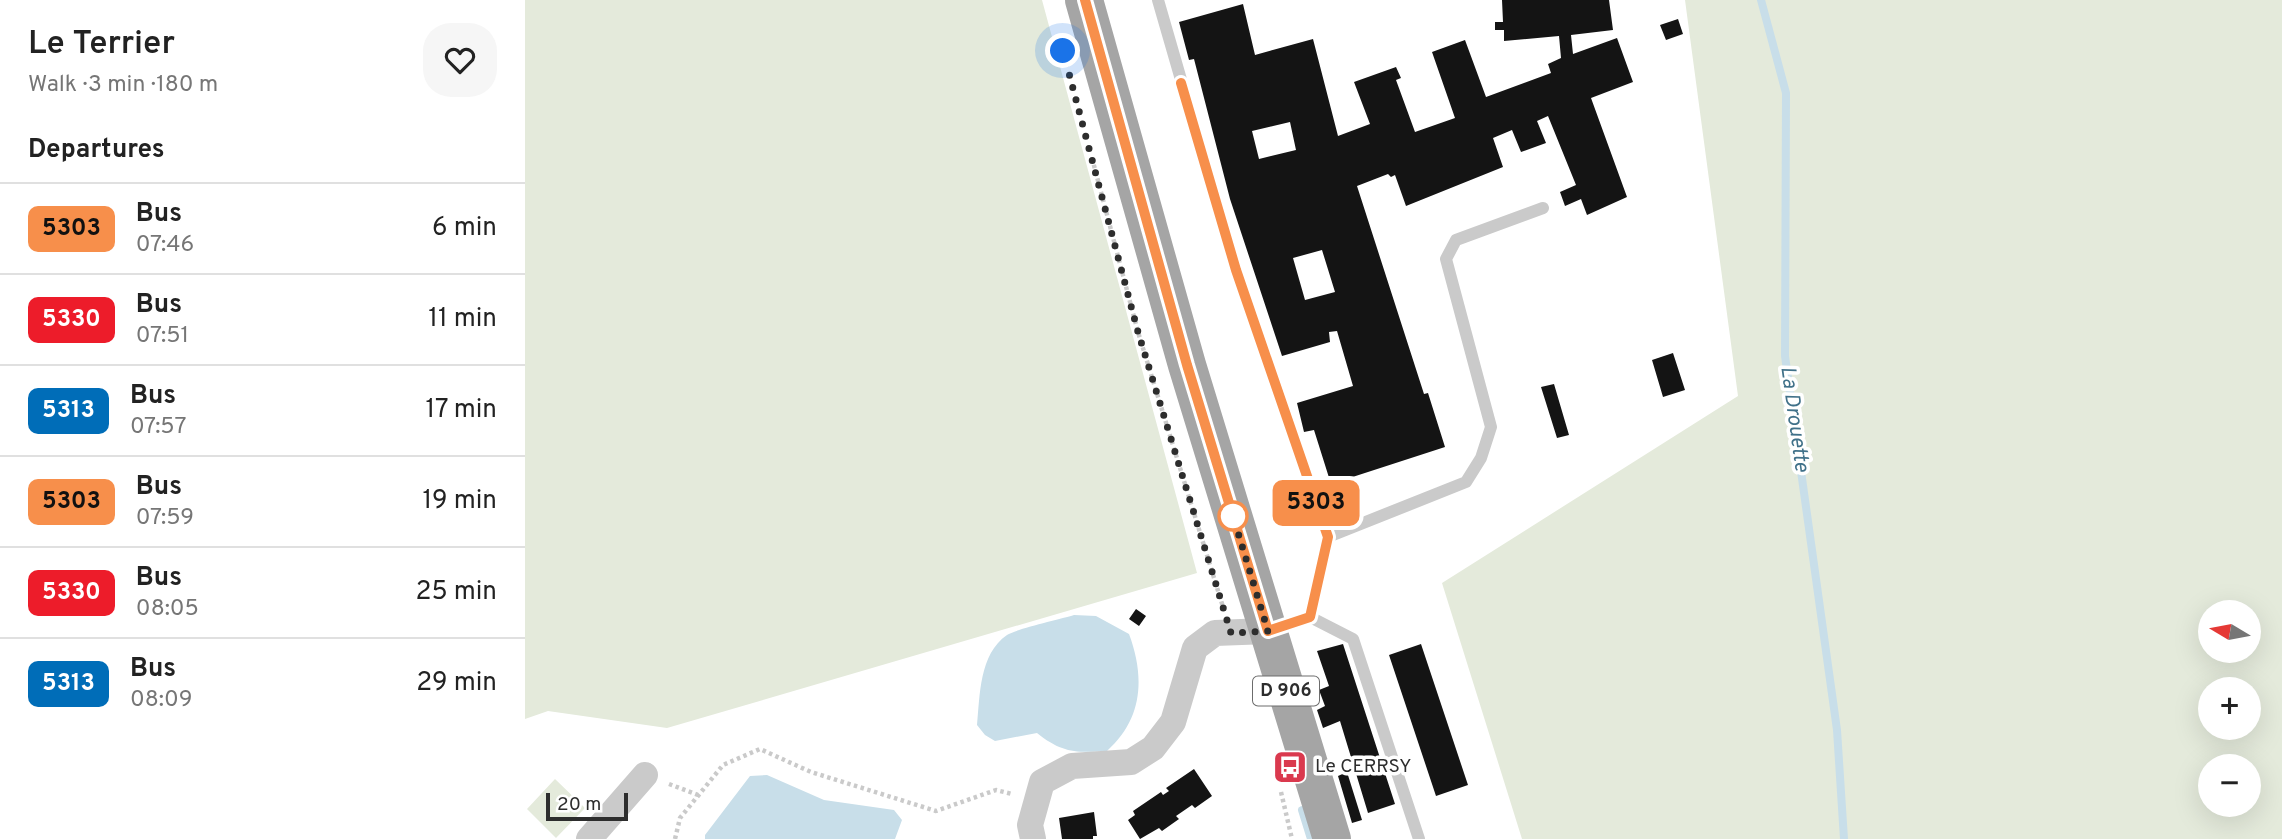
<!DOCTYPE html>
<html lang="en">
<head>
<meta charset="utf-8">
<style>
	:root { --surface:#fff; --page:#f6f6f6; --text:#222; --muted:#767676; --line:#e0e0e0 }
	body { margin:0; font-family:Overpass,sans-serif; background:var(--page); color:var(--text); height:100vh; display:flex; flex-direction:column; font-size:26px; white-space:nowrap }
	* { box-sizing:border-box; margin:0 }
	p { font-size:23px; color:var(--muted) }
	.icon { flex:none; width:38px; height:38px; fill:none; stroke:currentColor; stroke-width:2; stroke-linecap:round; stroke-linejoin:round }
	.map { position:relative; flex:1; overflow:hidden }
	.panel { display:flex; flex-direction:column; background:var(--surface); width:525px }
	.panel>* { flex:none }
	.badge { padding:0 14px; border-radius:10px; font-size:24px; line-height:46px }
	.needle { width:46px; rotate:280deg }
	.buttons { position:absolute; left:1673px; top:600px; display:grid; gap:14px }
	.buttons a { display:grid; place-items:center; width:63px; height:63px; border-radius:50%; background:var(--surface); box-shadow:0 7px 28px #0002; font-size:35px }
	.scale { position:absolute; left:21px; bottom:18px; width:82px; box-sizing:border-box; padding-left:7px; border:4px solid #2d2d2d; border-top:0; font-size:19px; line-height:24px; white-space:nowrap; color:#2d2d2d; -webkit-text-stroke:5px #fff; paint-order:stroke }
	.you { position:absolute; width:35px; height:35px; margin:-18px; border:5px solid #fff; border-radius:50%; background:#1a73e8; box-shadow:0 0 0 10px #1a73e833 }
	.map>.badge { position:absolute; translate:-50% -50%; box-shadow:0 0 0 4px #fff }
	h2 { padding:0 28px; font-size:26px; line-height:63px }
	.round { display:grid; place-items:center; flex:none; width:74px; height:74px; border-radius:28px; background:var(--page) }
	.overview { display:flex; align-items:center; justify-content:space-between; height:119px; padding:0 28px }
	h1 { font-size:33px; font-weight:600; line-height:52px }
	ul { padding:0; list-style:none }
	li { display:flex; align-items:center; gap:21px; height:91px; padding:0 28px; border-top:2px solid var(--line) }
	li div { flex:1 }
	li b { display:block; font-size:26px }
	li em { font-style:normal }
	li .badge { min-width:77px; font-weight:700; text-align:center }
	main { display:flex; flex:1; min-height:0 }
	.map>svg:first-child { display:block }
	.green { fill:#e4eadb; fill-rule:evenodd }
	.water { fill:#c8dee9 }
	.lines { fill:none; stroke-linecap:round; stroke-linejoin:round }
	.stream { stroke:#c8dee9; stroke-width:8 }
	.building { fill:#141414; fill-rule:evenodd }
	.path { stroke:#cacaca; stroke-width:4.5; stroke-dasharray:3.5 3.5; stroke-linecap:butt }
	.lane { stroke:#cacaca; stroke-width:12 }
	.street { stroke:#cacaca; stroke-width:26 }
	.primary { stroke:#a5a5a5; stroke-width:38 }
	.line-casing { stroke:#fff; stroke-width:16 }
	.line { stroke:#f78f4b; stroke-width:10 }
	.walk { stroke:#2d2d2d; stroke-width:7; stroke-dasharray:0 12.6 }
	.stop-dot { fill:#fff; stroke:#f78f4b; stroke-width:3.5 }
	.labels { text-anchor:middle; dominant-baseline:central; stroke-width:7; stroke-linejoin:round; paint-order:stroke }
	.shield { fill:#fff; stroke:#6c6c6c; stroke-width:2 }
	.shield-label { font-size:18px; font-weight:bold; fill:#2d2d2d }
	.poi-label { font-size:19px; fill:#2d2d2d; stroke:#fff; text-anchor:start }
	.water-label { font-size:21px; font-style:italic; fill:#407189; stroke:#fff }
</style>
</head>
<body>
<main>
<section class="panel">
<div class="overview"><div><h1>Le Terrier</h1><p>Walk · 3 min · 180 m</p></div><a class="round"><svg class="icon" aria-label="heart" viewBox="0 0 24 24"><path d="M12 20l-8-8c-3-5 5-10 8-4 3-6 11-1 8 4z"/></svg></a></div>
<h2>Departures</h2>
<ul>
<li><span class="badge" style="background:#f78f4b;color:#111">5303</span><div><b>Bus</b><p>07:46</p></div><em>6 min</em></li>
<li><span class="badge" style="background:#ed1c2a;color:#fff">5330</span><div><b>Bus</b><p>07:51</p></div><em>11 min</em></li>
<li><span class="badge" style="background:#006db8;color:#fff">5313</span><div><b>Bus</b><p>07:57</p></div><em>17 min</em></li>
<li><span class="badge" style="background:#f78f4b;color:#111">5303</span><div><b>Bus</b><p>07:59</p></div><em>19 min</em></li>
<li><span class="badge" style="background:#ed1c2a;color:#fff">5330</span><div><b>Bus</b><p>08:05</p></div><em>25 min</em></li>
<li><span class="badge" style="background:#006db8;color:#fff">5313</span><div><b>Bus</b><p>08:09</p></div><em>29 min</em></li>
</ul>
</section>
<div class="map">
<svg width="1757" height="839" viewBox="0 0 1757 839">
	<rect width="100%" height="100%" fill="#fff"/>
	<path class="green" d="M 0,0 L 517,0 L 672,573 L 142,728 L 23,711 L 0,719 Z
		M 1160,0 L 1757,0 L 1757,839 L 997,839 L 917,583 L 1213,396 ZM 1724,612 L 1724,651 L 1685,651 L 1685,612 ZM 1685,690 L 1724,690 L 1724,728 L 1685,728 ZM 1724,766 L 1724,805 L 1685,805 L 1685,766 Z
		M 30,779 L 60,808 L 31,838 L 2,809 Z"/>
	<path class="water" d="M 549,615 L 571,616 L 604,634 C 620,677 618,719 582,751 C 551,753 537,753 512,733 L 470,741 L 460,735 L 452,725 C 455,696 454,654 482,635 C 491,629 536,619 549,615 Z
		M 242,775 L 299,800 L 369,810 L 377,820 L 370,839 L 180,839 L 180,835 L 225,776 Z"/>
	<g class="lines">
		<path class="stream" d="M 1236,0 L 1261,93 L 1260,356 L 1312,730 L 1319,839
			M 777,810 L 786,839"/>
	</g>
	<path class="building" d="M 977,0 L 1084,0 L 1088,30 L 1046,35 L 1048,54 L 1092,38 L 1108,82 L 1066,98 L 1102,197 L 1062,215 L 1056,199 L 1040,206 L 1035,192 L 1051,185 L 1023,116 L 1012,121 L 1021,143 L 996,152 L 987,130 L 968,138 L 978,167 L 881,206 L 870,175 L 866,177 L 863,174 L 832,186 L 899,394 L 903,393 L 920,447 L 806,484 L 789,430 L 779,432 L 772,403 L 828,386 L 812,331 L 804,332 L 805,342 L 757,356 L 705,199 L 669,59 L 664,60 L 654,22 L 718,4 L 730,55 L 788,39 L 813,136 L 845,124 L 829,82 L 871,67 L 876,78 L 871,80 L 890,132 L 930,118 L 907,52 L 940,40 L 961,97 L 1026,73 L 1023,64 L 1036,58 L 1034,36 L 979,41 L 979,30 L 970,30 L 970,22 L 978,22 ZM 765,122 L 771,150 L 734,159 L 727,131 ZM 797,250 L 810,292 L 780,300 L 768,258 Z
		M 1153,19 L 1158,34 L 1141,40 L 1135,25 Z
		M 1148,353 L 1160,390 L 1138,397 L 1127,360 Z
		M 1029,384 L 1044,435 L 1032,438 L 1016,387 Z
		M 611,609 L 621,616 L 614,626 L 604,619 Z
		M 818,644 L 870,804 L 843,813 L 815,721 L 798,728 L 792,710 L 800,706 L 794,690 L 804,686 L 792,651 Z
		M 896,644 L 943,785 L 911,796 L 864,655 Z
		M 669,769 L 687,796 L 670,808 L 667,805 L 651,816 L 654,819 L 637,831 L 634,828 L 615,839 L 603,820 L 610,815 L 608,811 L 636,792 L 638,795 L 644,791 L 641,788 Z
		M 822,772 L 837,820 L 827,823 L 813,776 Z
		M 569,812 L 572,836 L 568,836 L 568,839 L 537,839 L 534,818 Z"/>
	<g class="lines">
		<path class="path" d="M 567,158 L 613,332 L 698,607
			M 144,784 L 173,795
			M 756,792 L 767,839
			M 150,839 L 155,818 L 198,765 L 235,749 L 286,772 L 411,811 L 471,790 L 487,794"/>
		<path class="lane" d="M 633,0 L 711,270 L 803,537 L 785,617
			M 803,537 L 941,482 L 956,458 L 966,427 L 921,259 L 931,240 L 1018,208
			M 746,630 L 785,617 L 828,639 L 894,839"/>
		<path class="street" d="M 64,839 L 120,775
			M 508,839 L 505,825 L 517,782 L 547,766 L 606,762 L 628,748 L 648,722 L 670,648 L 690,633 L 743,631"/>
		<path class="primary" d="M 559,0 L 662,365 L 807,839"/>
	</g>
	<g class="lines">
		<g class="line-casing">
			<path id="line" d="M 560,0 L 662,365 L 743,631 L 785,617 L 803,537 L 711,270 L 656,83"/>
		</g>
		<use href="#line" class="line"/>
		<path class="walk" d="M 538,51 L 613,332 L 706,633 L 743,631 L 708,516"/>
	</g>
	<defs>
		<g id="bus-square" transform="scale(1.75)"><rect x="-9" y="-9" width="18" height="18" rx="4" fill="#da394e" stroke="#fff"/><path d="M-5-6H5V4H4V6H2V4H-2V6H-4V4H-5ZM-3.5-4V0h7V-4ZM-3.5 1.2v1.5H-2V1.2ZM2 1.2v1.5H3.5V1.2Z" fill="#fff"/></g>
	</defs>
	<g fill-rule="evenodd">
		<use href="#bus-square" x="765" y="767"/>
	</g>
	<circle class="stop-dot" cx="708" cy="516" r="14"/>
	<g class="labels">
		<rect class="shield" x="728" y="676.5" width="66" height="29" rx="5"/>
		<g class="shield-label">
			<text x="761" y="691">D 906</text>
		</g>
		<g class="poi-label">
			<text x="790" y="767">Le CERRSY</text>
		</g>
		<g class="water-label">
			<text transform="translate(1269 419) rotate(82)">La Drouette</text>
		</g>
	</g>
</svg>
<div class="buttons">
<a><svg class="needle" viewBox="-14 -14 28 28"><path d="M0-13l5 13h-10z" fill="#e53935"/><path d="M0 13l5-13h-10z" fill="#767676"/></svg></a>
<a>+</a>
<a>−</a>
</div>
<div class="scale">20 m</div>
<div class="you" style="left:538px;top:51px"></div>
<b class="badge" style="left:791px;top:503px;background:#f78f4b;color:#111">5303</b>
</div>
</main>
</body>
</html>
